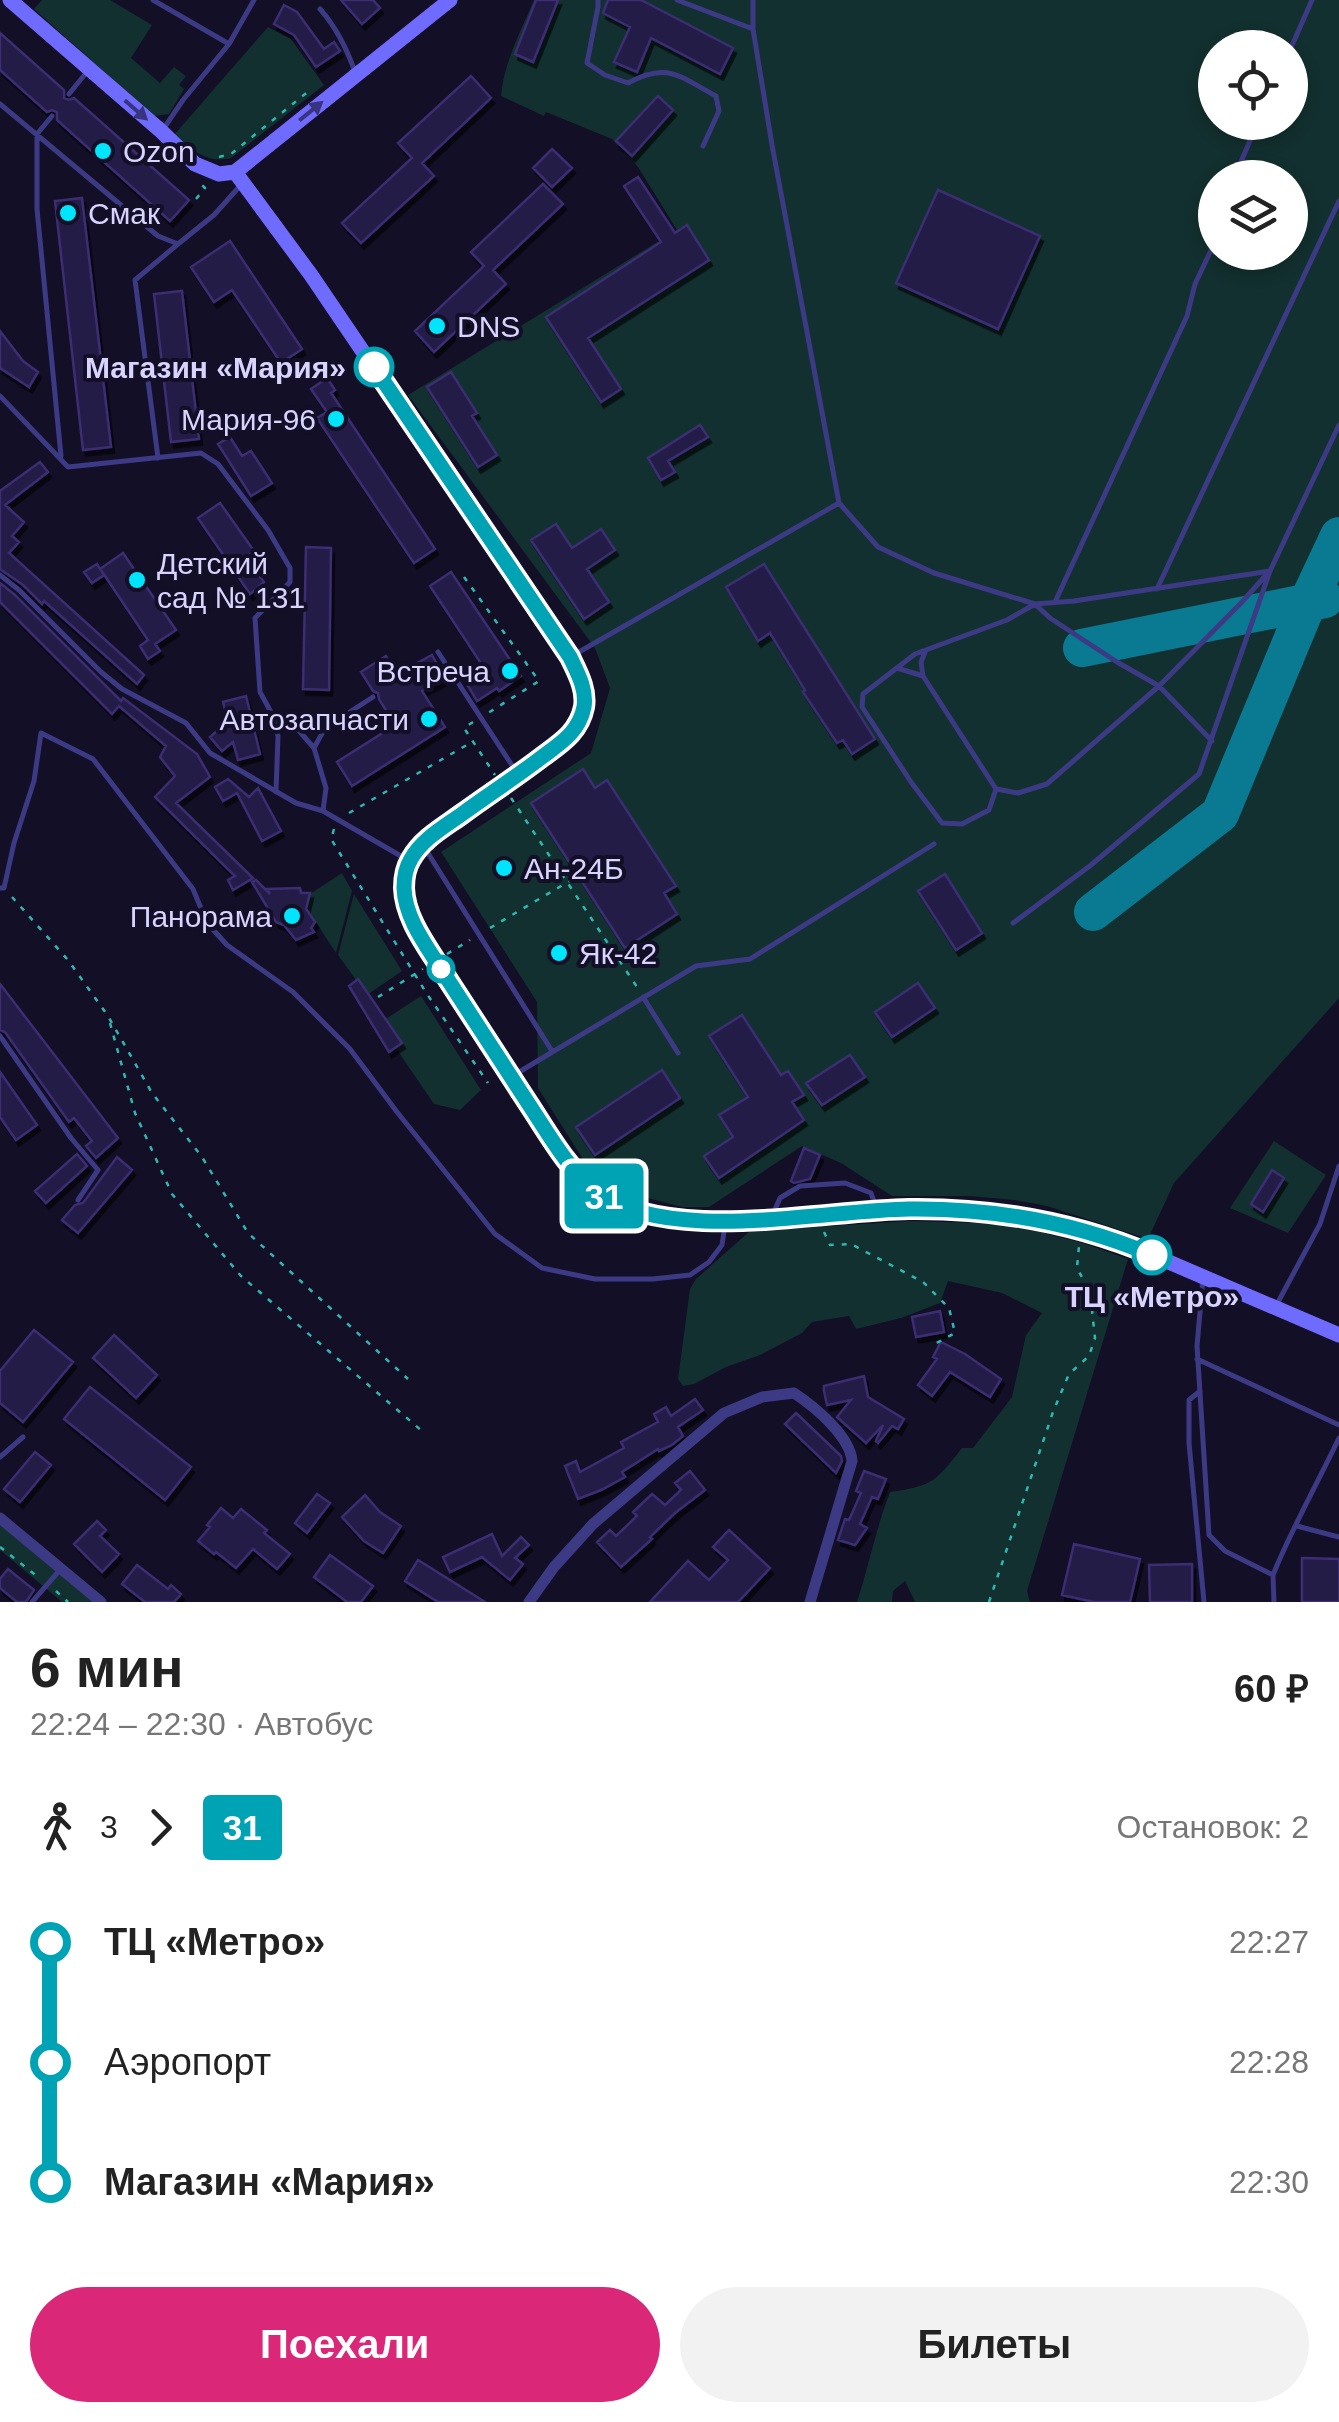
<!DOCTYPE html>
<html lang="ru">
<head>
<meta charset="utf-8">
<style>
	:root { --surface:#fff; --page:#f2f2f2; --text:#222; --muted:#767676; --accent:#db2777 }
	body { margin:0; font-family:Arial,sans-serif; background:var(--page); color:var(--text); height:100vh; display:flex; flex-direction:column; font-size:38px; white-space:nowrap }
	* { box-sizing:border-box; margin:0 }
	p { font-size:32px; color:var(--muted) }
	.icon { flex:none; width:55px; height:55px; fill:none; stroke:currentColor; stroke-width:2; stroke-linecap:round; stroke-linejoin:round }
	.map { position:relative; height:1602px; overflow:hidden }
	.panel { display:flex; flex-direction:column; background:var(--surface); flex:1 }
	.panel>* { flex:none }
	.badge { padding:0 20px; border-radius:8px; font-size:35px; line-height:65px }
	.fabs { position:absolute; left:1198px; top:30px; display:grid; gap:20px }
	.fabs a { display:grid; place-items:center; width:110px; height:110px; border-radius:50%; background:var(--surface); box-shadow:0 5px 15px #0003; font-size:50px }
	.map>.badge { position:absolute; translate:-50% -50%; box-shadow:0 0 0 5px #fff }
	.legs { display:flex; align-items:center; gap:15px; height:110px; padding:0 30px; font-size:32px }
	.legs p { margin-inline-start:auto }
	.headline { display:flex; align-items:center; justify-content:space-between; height:170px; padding:0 30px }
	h1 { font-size:55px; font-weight:800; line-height:75px }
	.button { display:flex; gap:20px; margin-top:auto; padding:20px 30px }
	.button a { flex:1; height:115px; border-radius:60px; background:var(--accent); color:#fff; font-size:40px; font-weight:800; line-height:115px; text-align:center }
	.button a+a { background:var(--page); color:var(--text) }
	ul { padding:0 30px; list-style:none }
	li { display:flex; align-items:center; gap:35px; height:120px; font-size:38px }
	li i { display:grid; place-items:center; width:15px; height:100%; margin:0 12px; background:currentColor }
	li i::after { content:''; width:25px; height:25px; margin:-12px; border:8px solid; border-radius:50%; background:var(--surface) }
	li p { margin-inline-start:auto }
	li:first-child i { background:linear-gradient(#0000 50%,currentColor 0) }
	li:last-child i { background:linear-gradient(currentColor 50%,#0000 0) }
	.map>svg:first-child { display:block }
	.green { fill:#12302f; fill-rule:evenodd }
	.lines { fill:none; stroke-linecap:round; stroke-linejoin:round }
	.taxiway { stroke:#0a7a92; stroke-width:38 }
	.building { fill:#241b47; stroke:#3b2d73; stroke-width:2.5; filter:url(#shadow) }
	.path { stroke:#2fb8b0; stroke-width:2.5; stroke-dasharray:5 8; stroke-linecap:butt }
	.service { stroke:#3d3a85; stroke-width:5 }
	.minor { stroke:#3d3a85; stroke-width:11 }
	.secondary { stroke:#6f6bff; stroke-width:15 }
	.oneway { fill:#38347d }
	.line-1-casing { stroke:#fff; stroke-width:22 }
	.line-1 { stroke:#00a3b4; stroke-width:15 }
	.poi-dot { fill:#00e5ff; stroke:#130f26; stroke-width:4 }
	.stop-1-dot { fill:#fff; stroke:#00a3b4; stroke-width:5 }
	.labels { text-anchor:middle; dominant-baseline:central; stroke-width:8; stroke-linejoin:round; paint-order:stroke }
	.poi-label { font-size:30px; fill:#d9d4ff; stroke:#130f26; text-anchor:start }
	.stop-label { font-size:30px; font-weight:bold; fill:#d9d4ff; stroke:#130f26; text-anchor:end }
</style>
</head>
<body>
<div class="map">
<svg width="1339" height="1602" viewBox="0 0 1339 1602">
	<defs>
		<filter id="shadow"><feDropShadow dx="3" dy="5.5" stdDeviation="0" flood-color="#0009"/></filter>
	</defs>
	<rect width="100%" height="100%" fill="#130f26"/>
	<path class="green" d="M 42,0 L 110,0 L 152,25 L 131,58 L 160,83 L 174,67 L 186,76 L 179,85 L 184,89 L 169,114 L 154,116 L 34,9 Z
		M 534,0 L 1339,0 L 1339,998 L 1174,1183 L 1148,1239 L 1047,1206 L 1014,1200 L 970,1196 L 892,1196 L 841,1163 L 802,1146 L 709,1207 L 682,1207 L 629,1193 L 586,1164 L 538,1088 L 537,1002 L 441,852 L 591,753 L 610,688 L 595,648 L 408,395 L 677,230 L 638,167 L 612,139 L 546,112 L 544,116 L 501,96 C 504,62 521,31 534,0 ZM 1215,48 L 1290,48 L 1290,122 L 1215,122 ZM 1215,178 L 1290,178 L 1290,252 L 1215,252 Z
		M 268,27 L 291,39 L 324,85 L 231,158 C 206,164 193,150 174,135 Z
		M 342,873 L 352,891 L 336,953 L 308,910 L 310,894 Z
		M 354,894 L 402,971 L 367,995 L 338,955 Z
		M 421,996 L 481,1090 L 460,1110 L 434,1104 L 395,1047 L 384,1020 Z
		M 1274,1141 L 1326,1175 L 1288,1233 L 1230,1208 Z
		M 911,1221 L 1008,1224 L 1083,1243 L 1128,1259 L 1027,1591 L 1030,1602 L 915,1602 L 905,1581 L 893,1591 L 892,1602 L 857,1602 C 869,1565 876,1528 890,1492 C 933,1486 936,1481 962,1448 L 973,1448 L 1012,1397 L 1026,1335 L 1042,1313 L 1002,1293 L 948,1281 L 940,1303 L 901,1318 L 856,1329 L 849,1316 L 812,1322 L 802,1333 L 760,1355 L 726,1367 L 694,1384 L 683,1386 L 678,1379 L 690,1289 L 696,1279 L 750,1231 Z
		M 0,1525 L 93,1602 L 62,1602 L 0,1550 Z"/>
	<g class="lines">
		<path class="taxiway" d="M 1082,648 L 1325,599
			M 1093,912 L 1220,814 L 1308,602 L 1339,536"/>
	</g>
	<path class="building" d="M 341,0 L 373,0 L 380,8 L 362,24 Z
		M 536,0 L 558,0 L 533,62 L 515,54 Z
		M 608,0 L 641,0 L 733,48 L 720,74 L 651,38 L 637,72 L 614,62 L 630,27 L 603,13 Z
		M 284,5 L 297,12 L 324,49 L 334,42 L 340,51 L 316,67 L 294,35 L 274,24 Z
		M 0,33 L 64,90 L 64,98 L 69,100 L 74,98 L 189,200 L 170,221 L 57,120 L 57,112 L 52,110 L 47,112 L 0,70 Z
		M 471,76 L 491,98 L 422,163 L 434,176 L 361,243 L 342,223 L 412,158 L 398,143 Z
		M 658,96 L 673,110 L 632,156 L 616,141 Z
		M 552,149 L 572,168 L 552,187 L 533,168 Z
		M 638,177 L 675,233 L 687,225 L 709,260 L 588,338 L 621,389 L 601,402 L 546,317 L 661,242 L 624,186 Z
		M 543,184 L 563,204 L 493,270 L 506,284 L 434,352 L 415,331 L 484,266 L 471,252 Z
		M 938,190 L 1040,236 L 998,329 L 896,283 Z
		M 82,198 L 111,447 L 83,450 L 55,201 Z
		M 230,241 L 302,349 L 281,363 L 232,290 L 214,302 L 191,267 Z
		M 182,291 L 199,439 L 171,442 L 154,294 Z
		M 0,331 L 23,361 L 38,372 L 29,387 L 0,368 Z
		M 451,372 L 477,413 L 472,416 L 497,455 L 478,467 L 427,387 Z
		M 327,378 L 335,390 L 331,393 L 435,549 L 414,563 L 317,418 L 327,412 L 311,389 Z
		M 700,425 L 708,437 L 668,461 L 675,472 L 661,480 L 648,458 Z
		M 230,437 L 242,456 L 251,451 L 272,483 L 251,496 L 218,444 Z
		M 40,462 L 48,472 L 5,505 L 24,522 L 12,536 L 19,542 L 9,553 L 144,675 L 137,684 L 44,601 L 42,604 L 23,585 L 0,569 L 0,491 Z
		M 220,503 L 254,551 L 245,558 L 264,582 L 250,594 L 198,518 Z
		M 556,524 L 572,548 L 601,529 L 615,550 L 587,569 L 609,602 L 584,619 L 531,540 Z
		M 306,547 L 331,548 L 329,690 L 303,689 Z
		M 123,553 L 176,630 L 155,644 L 160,651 L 148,659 L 140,646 L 148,640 L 101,570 L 104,575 L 92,583 L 84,572 L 97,564 L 100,569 Z
		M 764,564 L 875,739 L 852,754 L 843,740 L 837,743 L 803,692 L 805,690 L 770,633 L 758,641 L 726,587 Z
		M 451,572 L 521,676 L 499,691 L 497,688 L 477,701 L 468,686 L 488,674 L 430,586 Z
		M 0,583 L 15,595 L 121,701 L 123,698 L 197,754 L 210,777 L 176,803 L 253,878 L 233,890 L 228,880 L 235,876 L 155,797 L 175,776 L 160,757 L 166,746 L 119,706 L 112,714 L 0,602 Z
		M 432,655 L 445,679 L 422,691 L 445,727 L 352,786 L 337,762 L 395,725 L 379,699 L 378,693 L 373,691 L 361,672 L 386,656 L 397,674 Z
		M 246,696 L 260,754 L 238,760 L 233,742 L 222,751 L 210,737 L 228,721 L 223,702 Z
		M 583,769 L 595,788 L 607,780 L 676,886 L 664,893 L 677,914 L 625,948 L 531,803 Z
		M 228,779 L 249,797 L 258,788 L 281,831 L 262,841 L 237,793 L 223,801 L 215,787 Z
		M 945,874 L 982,933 L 956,950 L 918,891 Z
		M 256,880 L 270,894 L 267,889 L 300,888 L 301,893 L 310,893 L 306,909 L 315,922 L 311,928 L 314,932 L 296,940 L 284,925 L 276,922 L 252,882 Z
		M 358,979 L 402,1043 L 389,1052 L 349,986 Z
		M 918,983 L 935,1008 L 892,1037 L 875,1012 Z
		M 0,984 L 118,1138 L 96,1158 L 86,1146 L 92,1141 L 74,1118 L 69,1122 L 5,1032 L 0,1030 Z
		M 742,1015 L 781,1075 L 788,1071 L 804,1095 L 792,1102 L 804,1120 L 719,1178 L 704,1156 L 733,1137 L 719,1115 L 748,1097 L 709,1036 Z
		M 850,1055 L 865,1077 L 822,1105 L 806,1083 Z
		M 662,1070 L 680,1098 L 595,1155 L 576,1127 Z
		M 0,1072 L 37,1125 L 16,1140 L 0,1117 Z
		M 804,1148 L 820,1155 L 810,1179 L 794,1183 L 791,1181 Z
		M 77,1154 L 87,1166 L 46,1203 L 35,1191 Z
		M 117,1157 L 132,1170 L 78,1233 L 62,1220 L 75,1205 L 83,1203 Z
		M 1272,1170 L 1284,1178 L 1263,1212 L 1251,1204 Z
		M 940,1311 L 944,1332 L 916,1337 L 912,1317 Z
		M 34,1330 L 73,1362 L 23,1422 L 0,1403 L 0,1371 Z
		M 114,1335 L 157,1375 L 136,1398 L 93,1358 Z
		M 941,1342 L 965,1354 L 1001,1379 L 990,1397 L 950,1372 L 932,1396 L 918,1385 L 937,1359 L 933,1357 Z
		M 864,1376 L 868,1397 L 904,1419 L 898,1429 L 892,1426 L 878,1443 L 876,1441 L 883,1425 L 866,1443 L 837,1417 L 851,1400 L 827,1405 L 824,1391 L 824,1386 Z
		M 90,1387 L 191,1467 L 165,1500 L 64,1419 Z
		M 695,1399 L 703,1410 L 678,1427 L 683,1436 L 672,1445 L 659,1451 L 658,1449 L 622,1472 L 625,1477 L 601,1490 L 578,1499 L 565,1466 L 576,1461 L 580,1472 L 624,1448 L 621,1442 L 658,1422 L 654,1414 L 666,1407 L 671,1416 Z
		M 796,1413 L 841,1456 L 842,1461 L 836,1473 L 785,1424 Z
		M 35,1452 L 51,1465 L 20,1502 L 4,1489 Z
		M 690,1471 L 705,1490 L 675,1513 L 650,1537 L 652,1539 L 621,1567 L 597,1542 L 610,1530 L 616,1536 L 637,1516 L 633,1512 L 652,1494 L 665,1505 L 681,1490 L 675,1483 Z
		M 864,1471 L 886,1479 L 878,1499 L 872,1497 L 860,1524 L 867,1528 L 855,1545 L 838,1540 L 845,1519 L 849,1520 L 861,1493 L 856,1491 Z
		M 317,1494 L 330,1503 L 307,1533 L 295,1523 Z
		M 365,1495 L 380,1512 L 401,1526 L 383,1553 L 364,1541 L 342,1517 Z
		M 221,1508 L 233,1518 L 241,1509 L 267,1530 L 264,1533 L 290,1554 L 277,1569 L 253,1549 L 236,1568 L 216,1552 L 214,1554 L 198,1541 L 210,1527 L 207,1525 Z
		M 97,1521 L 106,1530 L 100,1536 L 119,1554 L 102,1572 L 74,1544 Z
		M 729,1530 L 770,1568 L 738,1602 L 650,1602 L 688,1561 L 709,1580 L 728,1560 L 713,1547 Z
		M 492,1534 L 502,1556 L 521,1537 L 529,1545 L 515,1558 L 523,1564 L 510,1580 L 482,1557 L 450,1572 L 443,1557 Z
		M 1074,1544 L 1140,1559 L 1130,1602 L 1094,1602 L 1062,1595 Z
		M 330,1555 L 373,1586 L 361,1602 L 347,1602 L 314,1577 Z
		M 1302,1558 L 1339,1559 L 1339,1602 L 1302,1602 Z
		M 418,1560 L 434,1570 L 485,1602 L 438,1602 L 405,1581 Z
		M 1192,1564 L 1192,1602 L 1150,1602 L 1149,1565 Z
		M 137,1565 L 168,1589 L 171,1585 L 181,1594 L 174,1602 L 145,1602 L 122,1584 Z
		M 8,1569 L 34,1590 L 26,1602 L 17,1602 L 0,1588 L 0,1579 Z"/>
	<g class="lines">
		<path class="path" d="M 219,157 L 231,154 L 310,90
			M 196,199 L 205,188 L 200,183
			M 464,577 L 539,681 L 488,713
			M 473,722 L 464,728 L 495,775
			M 511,798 L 637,987
			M 349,813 L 472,742
			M 334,829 L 331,839 L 427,994 L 488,1083
			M 12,897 L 68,960 L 108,1016 L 152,1093 L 202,1157 L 248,1233 L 408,1379
			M 490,928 L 578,876
			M 447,954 L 470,940
			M 378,997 L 423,969
			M 110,1023 L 135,1113 L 172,1194 L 241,1276 L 422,1431
			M 824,1232 L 830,1245 L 851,1244 L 923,1282 L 949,1308 L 955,1333 L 933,1345
			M 0,1547 L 38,1577
			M 56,1591 L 68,1602
			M 989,1602 L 1053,1412 L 1069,1374 L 1089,1356 L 1095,1338 L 1090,1292 L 1077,1268 L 1079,1246"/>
		<path class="service" d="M 153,0 L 229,44
			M 598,0 L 598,7 L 587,63 L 605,75 L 628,83 C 668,61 680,77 716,96 L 719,111 L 703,146
			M 677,0 L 753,29
			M 320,9 C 336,27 347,49 355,72
			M 1290,50 L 1312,0
			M 69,94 L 86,73
			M 0,104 L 158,236 L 178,244 L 214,215 L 239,187
			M 52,116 L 37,134 L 37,209 L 61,456
			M 164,128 L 183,100 L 229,44 L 254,0
			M 1234,178 L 1258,122
			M 0,396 L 68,467 L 201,453 L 218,464 L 268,530 L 290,568 L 290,582 L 255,618 L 260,692 L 272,714 L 278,736 L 276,792
			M 158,458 L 135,280 L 178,244
			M 840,504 L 878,547 L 934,573 L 1035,604 L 1074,601 L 1270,571
			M 0,575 L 19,590 L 101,672 L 122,689 L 186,723 L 210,753 L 296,803 L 323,811 L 406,859
			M 1157,589 L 1339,201
			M 1055,602 L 1187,316 L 1195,284 L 1215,242
			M 438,652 L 517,773
			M 572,656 L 839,503 L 772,145 L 753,29 L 753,0
			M 897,668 L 923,676 L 996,789 L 989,810 L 962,824 L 942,823 L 911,782 L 862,707 L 863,694 L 915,654 L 1007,620 L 1035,604 L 1050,618 L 1117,662 L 1159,686 L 1212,741
			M 923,676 L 921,662 L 926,650
			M 272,714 L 287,717 L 314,748
			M 996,789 L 1018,793 L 1047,784 L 1159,686 L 1241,603 L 1267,574
			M 323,811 L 326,788 L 314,748 L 325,728 L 373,697
			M 426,850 L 552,1051
			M 0,888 L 4,888 L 14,843 L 34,781 L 41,733 L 93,759 L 193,889 L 207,923 L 227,945 L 293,992 L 350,1049 L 397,1112 L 495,1234 L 542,1268 L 595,1279 L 653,1279 L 690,1275 L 709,1262 L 722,1245 L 725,1225
			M 1013,923 L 1091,865 L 1199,774 L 1270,571 L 1339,425
			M 643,997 L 678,1053
			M 0,1036 L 71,1138 L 98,1170 L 78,1200
			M 514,1075 L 696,966 L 750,959 L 934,844
			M 773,1214 L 780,1198 L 800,1186 L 845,1183 L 871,1193 L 876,1207
			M 1203,1278 L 1197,1346 L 1209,1535 L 1225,1551 L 1273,1575 C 1292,1528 1317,1484 1339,1438
			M 1277,1304 L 1320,1224 L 1339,1166
			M 1197,1359 L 1339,1425
			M 1200,1391 L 1189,1400 L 1189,1443 L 1204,1602
			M 0,1457 L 23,1437
			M 1297,1526 L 1339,1537
			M 1273,1575 L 1274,1602
			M 32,1602 L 59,1571"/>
		<path class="minor" d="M 0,1518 L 101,1602
			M 529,1602 L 554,1567 L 593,1524 L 724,1413 L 762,1397 L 794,1393 C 815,1407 850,1436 852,1461 L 810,1602"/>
		<path class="secondary" d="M 10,0 L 161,131 L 195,164 L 219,174 L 235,172 L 249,161 L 450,0
			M 235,172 L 311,275 L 570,657 L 582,686 L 584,705 L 574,732 L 518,775 L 433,834 L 409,861 L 404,883 L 406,901 L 411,919 L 436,961 L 545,1128 L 588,1184 L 620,1206 L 654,1216 L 685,1220 L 725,1221 L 912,1209 L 1009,1214 L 1047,1221 L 1081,1229 L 1136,1248 L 1339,1335"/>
	</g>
	<defs><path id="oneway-solid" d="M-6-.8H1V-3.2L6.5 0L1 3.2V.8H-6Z" transform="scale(2.5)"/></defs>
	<g class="oneway">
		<use href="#oneway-solid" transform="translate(136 110) rotate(41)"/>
		<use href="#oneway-solid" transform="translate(311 111) rotate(-39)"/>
	</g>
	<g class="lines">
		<g class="line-1-casing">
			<path id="line-1" d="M 374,367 L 570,657 C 577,672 587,689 584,707 C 579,732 561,743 542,757 C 516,777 488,795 462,814 C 444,827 422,839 411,859 C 406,867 404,879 404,888 C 405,918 426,945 441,969 C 470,1014 499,1058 528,1103 C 548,1133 568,1170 597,1192 C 668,1245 823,1210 909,1209 C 993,1208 1074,1222 1152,1255"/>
		</g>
		<use href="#line-1" class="line-1"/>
	</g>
	<g class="poi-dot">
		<circle cx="103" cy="151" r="10"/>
		<circle cx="68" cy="213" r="10"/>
		<circle cx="437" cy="326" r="10"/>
		<circle cx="336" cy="419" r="10"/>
		<circle cx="137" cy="580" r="10"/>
		<circle cx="510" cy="671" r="10"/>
		<circle cx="429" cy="719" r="10"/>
		<circle cx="504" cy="868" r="10"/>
		<circle cx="292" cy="916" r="10"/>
		<circle cx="559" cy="953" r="10"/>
	</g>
	<g class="stop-1-dot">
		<circle cx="374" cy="367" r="18"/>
		<circle cx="441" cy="969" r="12"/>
		<circle cx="1152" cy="1255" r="18"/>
	</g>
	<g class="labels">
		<g class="poi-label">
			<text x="123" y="151">Ozon</text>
			<text x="88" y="213">Смак</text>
			<text x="457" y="326">DNS</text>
			<text x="316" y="419" text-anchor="end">Мария-96</text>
			<text x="157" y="563">Детский<tspan x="157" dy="34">сад № 131</tspan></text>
			<text x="490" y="671" text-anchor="end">Встреча</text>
			<text x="409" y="719" text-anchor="end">Автозапчасти</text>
			<text x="524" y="868">Ан-24Б</text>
			<text x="272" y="916" text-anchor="end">Панорама</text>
			<text x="579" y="953">Як-42</text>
		</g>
		<g class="stop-label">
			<text x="346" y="367">Магазин «Мария»</text>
			<text x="1152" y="1296" text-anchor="middle">ТЦ «Метро»</text>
		</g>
	</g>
</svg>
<div class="fabs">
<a><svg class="icon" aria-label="locate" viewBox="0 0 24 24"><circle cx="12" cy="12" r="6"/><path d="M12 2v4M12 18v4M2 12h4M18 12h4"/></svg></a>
<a><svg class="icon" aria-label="layers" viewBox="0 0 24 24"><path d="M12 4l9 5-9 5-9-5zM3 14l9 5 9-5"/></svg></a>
</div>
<b class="badge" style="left:604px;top:1196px;background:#00a3b4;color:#fff">31</b>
</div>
<section class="panel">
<div class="headline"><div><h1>6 мин</h1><p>22:24 – 22:30 · Автобус</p></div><b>60 ₽</b></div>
<div class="legs"><svg class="icon" aria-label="walk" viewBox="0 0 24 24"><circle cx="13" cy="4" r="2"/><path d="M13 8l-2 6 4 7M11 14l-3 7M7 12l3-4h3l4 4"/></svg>3<svg class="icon" aria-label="forward" viewBox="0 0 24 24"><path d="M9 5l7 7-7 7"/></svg><b class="badge" style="background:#00a3b4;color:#fff">31</b><p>Остановок: 2</p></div>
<ul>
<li><i style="color:#00a3b4"></i><b>ТЦ «Метро»</b><p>22:27</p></li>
<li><i style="color:#00a3b4"></i><span>Аэропорт</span><p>22:28</p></li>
<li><i style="color:#00a3b4"></i><b>Магазин «Мария»</b><p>22:30</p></li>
</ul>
<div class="button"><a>Поехали</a><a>Билеты</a></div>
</section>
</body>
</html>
